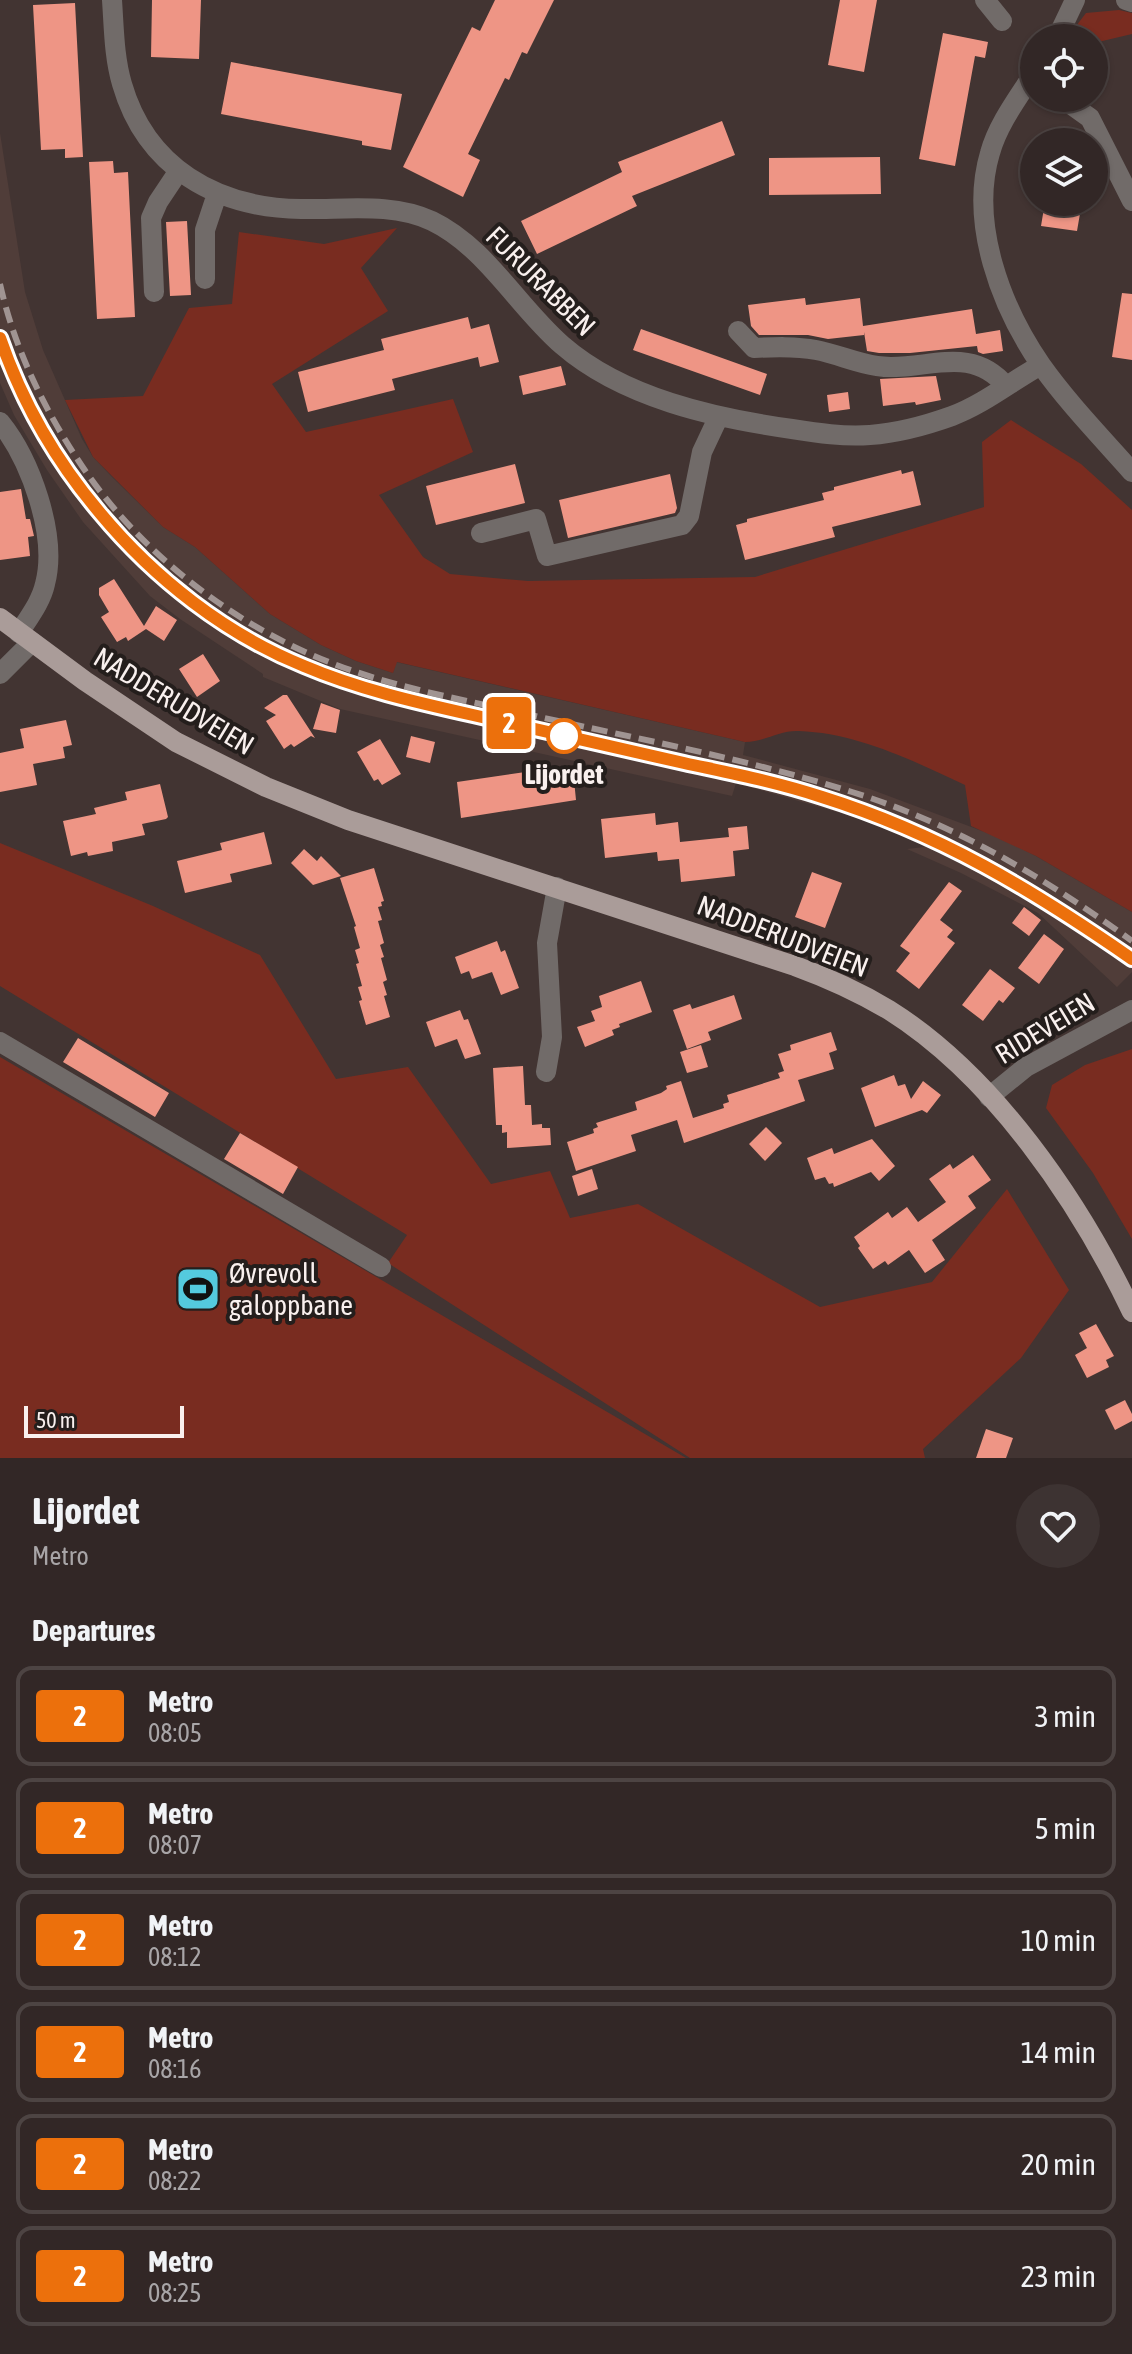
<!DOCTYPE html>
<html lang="en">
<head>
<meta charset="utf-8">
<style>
	:root { --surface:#322726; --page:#3d3332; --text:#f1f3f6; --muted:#a8a5a7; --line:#4d4443 }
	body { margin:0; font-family:"Asap Condensed",sans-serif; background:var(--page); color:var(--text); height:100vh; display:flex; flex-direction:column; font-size:30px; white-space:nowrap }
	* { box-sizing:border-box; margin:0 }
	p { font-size:26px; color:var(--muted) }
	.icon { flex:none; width:44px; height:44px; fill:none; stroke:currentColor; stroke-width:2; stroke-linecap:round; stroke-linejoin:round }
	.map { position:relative; height:1458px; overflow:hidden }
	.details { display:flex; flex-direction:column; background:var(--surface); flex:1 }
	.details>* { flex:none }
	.badge { padding:0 16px; border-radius:6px; font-size:28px; line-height:52px }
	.tools { position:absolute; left:1020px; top:24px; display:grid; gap:16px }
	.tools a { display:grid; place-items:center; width:88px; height:88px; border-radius:50%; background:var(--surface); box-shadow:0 2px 6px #0004,0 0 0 2px var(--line); font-size:40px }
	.scale { position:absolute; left:24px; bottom:20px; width:160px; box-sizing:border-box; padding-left:8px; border:4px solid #f9f0ee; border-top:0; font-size:22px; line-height:28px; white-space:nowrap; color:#f9f0ee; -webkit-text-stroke:6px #241e1c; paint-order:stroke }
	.map>.badge { position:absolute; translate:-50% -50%; box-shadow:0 0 0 4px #fff }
	h2 { padding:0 32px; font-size:30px; line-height:72px }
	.round { display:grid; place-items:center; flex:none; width:84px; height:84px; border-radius:42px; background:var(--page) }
	.summary { display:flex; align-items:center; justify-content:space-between; height:136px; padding:0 32px }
	h1 { font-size:38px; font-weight:700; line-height:60px }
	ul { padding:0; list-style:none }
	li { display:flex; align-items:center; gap:24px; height:100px; margin:0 16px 12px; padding:0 16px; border:4px solid var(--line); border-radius:16px }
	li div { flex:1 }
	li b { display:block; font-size:30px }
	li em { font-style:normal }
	li .badge { min-width:88px; font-weight:700; text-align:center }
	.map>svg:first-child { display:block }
	.built { fill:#503d39 }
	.green { fill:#792c20 }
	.building { fill:#ee9585 }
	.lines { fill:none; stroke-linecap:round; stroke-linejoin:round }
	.minor { stroke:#716b69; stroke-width:20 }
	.major { stroke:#aa9c99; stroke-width:20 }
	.rail { stroke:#a09492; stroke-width:6; stroke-dasharray:16 8; stroke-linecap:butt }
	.line-casing { stroke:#fff; stroke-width:18 }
	.line { stroke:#ec700c; stroke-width:12 }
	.stop-dot { fill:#fff; stroke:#ec700c; stroke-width:4 }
	.labels { text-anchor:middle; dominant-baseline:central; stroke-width:8; stroke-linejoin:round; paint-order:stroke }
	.street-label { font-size:28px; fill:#f9f0ee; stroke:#241e1c }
	.stop-label { font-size:28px; font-weight:bold; fill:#f9f0ee; stroke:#241e1c }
	.poi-label { font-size:28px; fill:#f9f0ee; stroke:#241e1c; text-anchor:start }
</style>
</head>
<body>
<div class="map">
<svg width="1132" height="1458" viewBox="0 0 1132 1458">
	<rect width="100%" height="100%" fill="#423432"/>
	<path class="built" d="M 0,133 L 25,292 L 43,350 L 82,439 L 93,457 L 112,477 L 163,527 L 195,547 L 270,614 L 321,645 L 356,661 L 393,673 L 396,662 L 745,742 L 743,755 L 870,789 L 998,837 L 1036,856 L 1132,912 L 1132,972 L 1117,987 L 1038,913 L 961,873 L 907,849 L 924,847 L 926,844 L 858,818 L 736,783 L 732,796 L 340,709 L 263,677 L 263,674 L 180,619 L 150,596 L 83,522 L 47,470 L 14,415 L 0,383 Z"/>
	<path class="green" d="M 1119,10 L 1132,13 L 1132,34 L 1094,43 L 1094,38 L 1067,38 L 1086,13 Z
		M 397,228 L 361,268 L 388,311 L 272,384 L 306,432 L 453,399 L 473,452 L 379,495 L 423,557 L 450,574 L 528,581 L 755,577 L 984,507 L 982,442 L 1011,420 L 1081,464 L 1132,510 L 1132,912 L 1036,856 L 971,826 L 965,785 C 914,761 857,733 799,731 C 779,730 765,742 745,742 L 397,662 L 393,673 L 356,661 L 321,645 L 270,614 L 195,547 L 163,527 L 93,457 L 65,400 L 143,396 L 189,308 L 232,304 L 239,232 L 324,244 Z
		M 0,843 L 153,906 L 260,955 L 336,1079 L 408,1067 L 491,1184 L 550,1171 L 570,1218 L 638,1204 L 820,1307 L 932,1282 L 1007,1189 L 1069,1290 L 1021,1358 L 923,1449 L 925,1458 L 690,1458 L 388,1263 L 407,1235 L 0,986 Z
		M 1132,1049 L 1132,1239 L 1093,1173 L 1046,1108 L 1052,1085 L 1085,1065 Z
		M 0,1057 L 686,1458 L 0,1458 Z"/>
	<path class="building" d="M 152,0 L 201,0 L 199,59 L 151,57 Z
		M 495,0 L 554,0 L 527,54 L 522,52 L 509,80 L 505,78 L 468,154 L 480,160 L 463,197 L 403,167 L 472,27 L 480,31 Z
		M 840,0 L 877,0 L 864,72 L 828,65 Z
		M 75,3 L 83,157 L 65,158 L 65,149 L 41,150 L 33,5 Z
		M 943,33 L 988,42 L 985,58 L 975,56 L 955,166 L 919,159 Z
		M 231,62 L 402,94 L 391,150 L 362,145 L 362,141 L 221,114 Z
		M 722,121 L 735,155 L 632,196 L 637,206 L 537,254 L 521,221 L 622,172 L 618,162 Z
		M 880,157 L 881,194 L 769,195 L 769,158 Z
		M 113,161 L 114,173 L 128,172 L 135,317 L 97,319 L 89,162 Z
		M 1045,202 L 1082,202 L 1077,231 L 1041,226 Z
		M 187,221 L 191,295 L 170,296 L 166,222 Z
		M 1122,293 L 1132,294 L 1132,360 L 1112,357 Z
		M 805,298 L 806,305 L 860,298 L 863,326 L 972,309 L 976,334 L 1000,330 L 1003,351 L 983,354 L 978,352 L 977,346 L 910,353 L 879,353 L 867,351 L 864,332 L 864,335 L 828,339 L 808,335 L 759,335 L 751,326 L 748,305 Z
		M 468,317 L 471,329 L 489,324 L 499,362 L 480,367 L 478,357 L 392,379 L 395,390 L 308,412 L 298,372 L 384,350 L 381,339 Z
		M 641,329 L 767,374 L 760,395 L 633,350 Z
		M 561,366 L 566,385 L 523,395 L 519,376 Z
		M 936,376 L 941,400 L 916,405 L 915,402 L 883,406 L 880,379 Z
		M 848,392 L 850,409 L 829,412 L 827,395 Z
		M 515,464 L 525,503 L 436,525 L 426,486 Z
		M 901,470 L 902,474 L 913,471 L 921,505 L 832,527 L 835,537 L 745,560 L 736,525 L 747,522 L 747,519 L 824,500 L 822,493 L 834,490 L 834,487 Z
		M 670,474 L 677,508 L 675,513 L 568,538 L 559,500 Z
		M 21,489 L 26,519 L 30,519 L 34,536 L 28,537 L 30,556 L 0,560 L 0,492 Z
		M 114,579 L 144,626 L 156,606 L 177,620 L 164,641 L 146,629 L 128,641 L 126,637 L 117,642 L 101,617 L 109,612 L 99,595 L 99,588 Z
		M 203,654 L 220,681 L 197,697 L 179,669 Z
		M 283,695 L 287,695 L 315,738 L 311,736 L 294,747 L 291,744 L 284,749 L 266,721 L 276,715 L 264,708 Z
		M 321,703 L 340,710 L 336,733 L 313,729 Z
		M 66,720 L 72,745 L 63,747 L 65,758 L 33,764 L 37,785 L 0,792 L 0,753 L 24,748 L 20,729 Z
		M 411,736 L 435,742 L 430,763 L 406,757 Z
		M 380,739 L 401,774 L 382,785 L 378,779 L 374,781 L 357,752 Z
		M 553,768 L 555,782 L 574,780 L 576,800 L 461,818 L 457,782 Z
		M 160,784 L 168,817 L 166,819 L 142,824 L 145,835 L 112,842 L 113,851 L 88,856 L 87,852 L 71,856 L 63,821 L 96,814 L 94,808 L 127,800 L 125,792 Z
		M 655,813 L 656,825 L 678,822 L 680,842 L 729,837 L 728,828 L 747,826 L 749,849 L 733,851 L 735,876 L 681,882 L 679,859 L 658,861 L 657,852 L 605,858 L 601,819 Z
		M 264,832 L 272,864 L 230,874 L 232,882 L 185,893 L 177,861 L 222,850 L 220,843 Z
		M 304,849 L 317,861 L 321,856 L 341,876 L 313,885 L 291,863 Z
		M 374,868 L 384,901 L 381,902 L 382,906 L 378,907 L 382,920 L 378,921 L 384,943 L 380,945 L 384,957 L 381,958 L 387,980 L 383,982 L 387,995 L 384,996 L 390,1017 L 366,1025 L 359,1001 L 362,1000 L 358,987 L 362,986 L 356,964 L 359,963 L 355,950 L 360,948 L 354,927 L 356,926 L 340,878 Z
		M 812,872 L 842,883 L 825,928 L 795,917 Z
		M 949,882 L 962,891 L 940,920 L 953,930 L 947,937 L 955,943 L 919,989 L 896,971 L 910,953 L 900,946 Z
		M 1024,907 L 1041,920 L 1029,936 L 1012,923 Z
		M 1044,934 L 1064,949 L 1039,984 L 1018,968 Z
		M 497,941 L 501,952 L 505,950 L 519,988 L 501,995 L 492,972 L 472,979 L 469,971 L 461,974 L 455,957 Z
		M 990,969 L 1015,988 L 1003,1003 L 999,1000 L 983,1021 L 962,1005 Z
		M 641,981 L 652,1012 L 619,1024 L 620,1027 L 612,1030 L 614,1035 L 585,1047 L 577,1027 L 595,1021 L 591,1011 L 602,1007 L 599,996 Z
		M 734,995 L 742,1019 L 708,1032 L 711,1040 L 687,1049 L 673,1010 L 690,1004 L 692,1009 Z
		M 460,1010 L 464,1020 L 468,1019 L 481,1054 L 465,1059 L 457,1039 L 435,1047 L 426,1022 Z
		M 831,1032 L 837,1050 L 829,1053 L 834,1069 L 798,1080 L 805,1101 L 684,1143 L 677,1120 L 631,1135 L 636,1151 L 576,1171 L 567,1142 L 594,1133 L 593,1129 L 598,1127 L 596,1123 L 637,1110 L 635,1102 L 661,1093 L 667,1089 L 666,1086 L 681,1081 L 693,1118 L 724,1108 L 723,1104 L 729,1102 L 727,1095 L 780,1078 L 778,1073 L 784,1071 L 778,1054 L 791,1050 L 790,1045 Z
		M 78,1038 L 169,1093 L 155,1117 L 63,1062 Z
		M 701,1045 L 708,1067 L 687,1073 L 680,1052 Z
		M 523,1066 L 525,1105 L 531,1105 L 532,1125 L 542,1124 L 542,1128 L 550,1128 L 551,1145 L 507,1148 L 507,1132 L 502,1133 L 502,1125 L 496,1125 L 493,1068 Z
		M 894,1075 L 898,1086 L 905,1084 L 911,1099 L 923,1081 L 941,1095 L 927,1113 L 922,1110 L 875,1127 L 861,1088 Z
		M 766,1127 L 782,1143 L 765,1161 L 749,1144 Z
		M 240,1133 L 298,1167 L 283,1194 L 224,1159 Z
		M 872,1139 L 895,1166 L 879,1181 L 871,1172 L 834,1187 L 833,1183 L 829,1184 L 825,1177 L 815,1180 L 807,1158 L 832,1148 L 834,1154 Z
		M 973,1155 L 991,1180 L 968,1196 L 976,1208 L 932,1240 L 945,1260 L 925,1273 L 909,1250 L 888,1265 L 885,1261 L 873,1269 L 858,1248 L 860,1246 L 854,1237 L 888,1212 L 892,1218 L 907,1207 L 918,1222 L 946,1202 L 929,1179 L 950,1164 L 953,1169 Z
		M 592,1169 L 598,1189 L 578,1196 L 572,1176 Z
		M 1096,1324 L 1114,1356 L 1106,1360 L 1109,1367 L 1087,1378 L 1075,1355 L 1087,1348 L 1079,1333 Z
		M 1125,1400 L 1132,1414 L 1132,1421 L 1115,1430 L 1105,1410 Z
		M 986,1429 L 1013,1438 L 1006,1458 L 976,1458 Z"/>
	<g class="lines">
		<path class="minor" d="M 112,0 C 114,28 114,57 122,84 C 146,167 216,208 301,209 C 343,210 392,202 432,221 C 486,247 518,307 562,345 C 623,398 714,418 792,429 C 817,433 844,437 870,435 C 897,433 927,425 952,416 C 984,404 1012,381 1041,365
			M 985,0 L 1002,21
			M 1126,0 L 1132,2
			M 1057,38 L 1075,0
			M 1034,73 C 1018,98 998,124 990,153 C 969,223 1001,307 1041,365 C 1068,403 1101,437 1132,472
			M 1062,98 L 1090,118 L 1132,201
			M 205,279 L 205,230 L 217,194
			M 154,292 L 151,218 L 158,202 L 178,172
			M 738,331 L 754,348 C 774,347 796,346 816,350 C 837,354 856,363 877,366 C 923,373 969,342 1006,386
			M 0,422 C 30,459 58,535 45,584 C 41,602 29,617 19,633
			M 481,533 L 536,519 L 547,556 L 682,525 L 689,516 L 702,452 L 718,418
			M 0,674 L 32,642
			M 0,1042 L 381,1267
			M 546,1072 L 552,1037 L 547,943 L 557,887
			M 989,1097 L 1026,1067 L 1132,1010"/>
		<path class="major" d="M 0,618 L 85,681 L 176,742 L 266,787 L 348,820 L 795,966 C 828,978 859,992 889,1010 C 994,1076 1079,1201 1132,1312"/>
		<path class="rail" d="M 0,284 C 14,347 43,407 78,460 C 138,552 232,625 334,664 C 394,687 459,699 522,713 C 632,738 744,758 852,792 C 955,824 1045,878 1132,941
			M 0,338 C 22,402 56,461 100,513 C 154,578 226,634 304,666 C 360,689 420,703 479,717 C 545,732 611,747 677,761 C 726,772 775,782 822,797 C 940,834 1031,888 1132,959"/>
	</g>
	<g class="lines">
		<g class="line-casing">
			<path id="line" d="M 0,338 C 22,402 56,461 100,513 C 154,578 225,634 304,666 C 358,689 415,702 473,715 C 543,731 613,747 684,763 C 730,773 777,782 822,797 C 940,834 1031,889 1132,959"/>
		</g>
		<use href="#line" class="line"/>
	</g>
	<defs>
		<g id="stadium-square" transform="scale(2.3)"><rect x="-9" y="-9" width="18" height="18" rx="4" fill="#54cade" stroke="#241e1c"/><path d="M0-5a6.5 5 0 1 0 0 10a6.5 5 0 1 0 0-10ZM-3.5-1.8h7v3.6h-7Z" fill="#111"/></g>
	</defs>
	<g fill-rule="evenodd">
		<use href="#stadium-square" x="198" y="1289"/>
	</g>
	<circle class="stop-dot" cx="564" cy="736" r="16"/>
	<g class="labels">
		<g class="street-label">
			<text transform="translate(541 281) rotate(45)">FURURABBEN</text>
			<text transform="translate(174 701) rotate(31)">NADDERUDVEIEN</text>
			<text transform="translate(783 936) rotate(21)">NADDERUDVEIEN</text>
			<text transform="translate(1045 1028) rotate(-31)">RIDEVEIEN</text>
		</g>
		<g class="stop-label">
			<text x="564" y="774">Lijordet</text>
		</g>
		<g class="poi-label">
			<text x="229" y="1273">Øvrevoll<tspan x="229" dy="32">galoppbane</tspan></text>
		</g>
	</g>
</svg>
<div class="tools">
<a><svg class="icon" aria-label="locate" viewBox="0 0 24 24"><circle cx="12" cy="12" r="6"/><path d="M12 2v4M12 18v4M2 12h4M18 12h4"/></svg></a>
<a><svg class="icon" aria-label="layers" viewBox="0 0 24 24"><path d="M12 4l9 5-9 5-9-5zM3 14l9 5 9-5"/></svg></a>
</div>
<div class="scale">50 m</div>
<b class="badge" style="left:509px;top:723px;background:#ec700c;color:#fff">2</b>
</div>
<section class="details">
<div class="summary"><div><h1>Lijordet</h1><p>Metro</p></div><a class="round"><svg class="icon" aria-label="heart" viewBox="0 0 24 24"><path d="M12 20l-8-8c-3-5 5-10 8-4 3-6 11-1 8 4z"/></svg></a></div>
<h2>Departures</h2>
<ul>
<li><span class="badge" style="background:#ec700c;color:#fff">2</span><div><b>Metro</b><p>08:05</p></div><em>3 min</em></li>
<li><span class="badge" style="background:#ec700c;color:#fff">2</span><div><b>Metro</b><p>08:07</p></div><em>5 min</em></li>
<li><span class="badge" style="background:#ec700c;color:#fff">2</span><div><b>Metro</b><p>08:12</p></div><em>10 min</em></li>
<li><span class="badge" style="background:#ec700c;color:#fff">2</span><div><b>Metro</b><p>08:16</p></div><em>14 min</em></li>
<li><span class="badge" style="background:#ec700c;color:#fff">2</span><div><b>Metro</b><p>08:22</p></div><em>20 min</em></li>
<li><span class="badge" style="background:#ec700c;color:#fff">2</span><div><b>Metro</b><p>08:25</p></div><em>23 min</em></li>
</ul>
</section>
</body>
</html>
